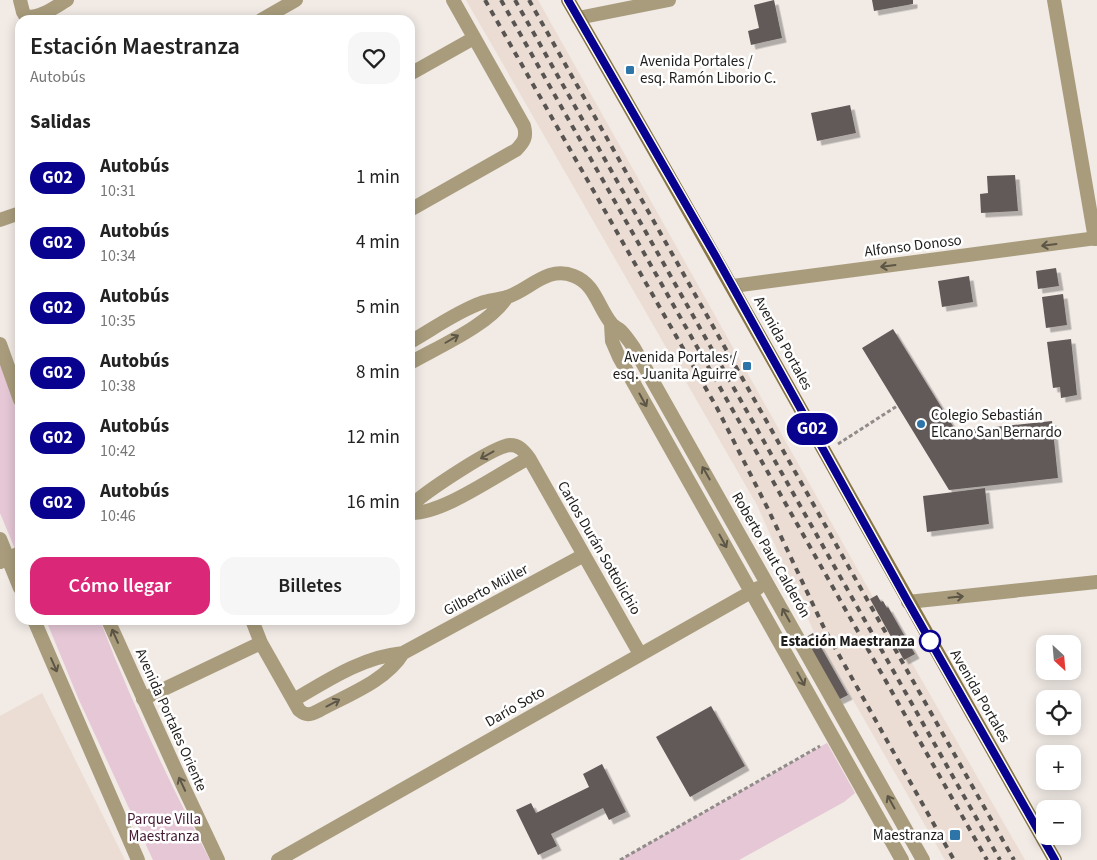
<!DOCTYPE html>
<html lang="es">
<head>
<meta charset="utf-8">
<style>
	:root { --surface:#fff; --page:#f6f6f6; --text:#222; --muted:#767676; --accent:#db2777 }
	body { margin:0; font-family:"Source Sans 3",sans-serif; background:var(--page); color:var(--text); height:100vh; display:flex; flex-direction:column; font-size:19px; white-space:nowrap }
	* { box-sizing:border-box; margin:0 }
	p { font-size:16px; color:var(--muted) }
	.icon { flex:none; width:28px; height:28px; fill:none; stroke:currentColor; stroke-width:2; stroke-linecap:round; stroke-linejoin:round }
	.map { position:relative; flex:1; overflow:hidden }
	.panel { position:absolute; left:15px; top:15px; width:400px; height:610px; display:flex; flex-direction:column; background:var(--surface); border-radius:15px; box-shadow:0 2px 12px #0003 }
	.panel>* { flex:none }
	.badge { padding:0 10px; border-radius:16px; font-size:18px; line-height:32px }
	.needle { width:32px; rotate:154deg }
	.fabs { position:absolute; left:1036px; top:635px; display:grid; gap:10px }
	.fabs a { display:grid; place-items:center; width:45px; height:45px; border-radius:10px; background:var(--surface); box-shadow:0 2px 12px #0003; font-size:25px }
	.map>.badge { position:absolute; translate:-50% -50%; box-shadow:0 0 0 2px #fff }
	h2 { padding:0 15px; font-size:19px; line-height:45px }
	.round { display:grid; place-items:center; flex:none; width:52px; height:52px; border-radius:15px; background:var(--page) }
	.head { display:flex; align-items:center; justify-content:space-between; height:85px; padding:0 15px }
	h1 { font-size:24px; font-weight:600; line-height:38px }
	.primary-button { display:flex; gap:10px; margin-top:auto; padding:10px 15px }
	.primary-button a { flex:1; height:58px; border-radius:15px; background:var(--accent); color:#fff; font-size:20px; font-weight:600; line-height:58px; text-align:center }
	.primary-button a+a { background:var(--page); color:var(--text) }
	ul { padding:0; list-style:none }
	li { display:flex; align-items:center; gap:15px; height:65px; padding:0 15px }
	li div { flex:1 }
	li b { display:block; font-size:19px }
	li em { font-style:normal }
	li .badge { min-width:55px; font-weight:700; text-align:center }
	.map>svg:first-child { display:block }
	.built { fill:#ebddd3 }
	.green { fill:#e5c7d6 }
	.building { fill:#625a59; filter:url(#shadow) }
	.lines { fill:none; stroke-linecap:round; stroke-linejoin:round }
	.path { stroke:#918c89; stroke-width:3; stroke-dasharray:4 2.5; stroke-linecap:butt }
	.minor { stroke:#a89c7c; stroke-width:14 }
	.tertiary { stroke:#a89c7c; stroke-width:14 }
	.secondary { stroke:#887544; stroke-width:14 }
	.rail { stroke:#575451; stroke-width:4; stroke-dasharray:6 6; stroke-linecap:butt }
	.oneway { stroke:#5d5647 }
	.line-casing { stroke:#fff; stroke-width:11 }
	.line { stroke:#09028f; stroke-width:8 }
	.poi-dot { fill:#2d74a9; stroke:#fff; stroke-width:2 }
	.stop-dot { fill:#fff; stroke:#09028f; stroke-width:2.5 }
	.labels { text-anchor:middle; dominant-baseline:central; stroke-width:5; stroke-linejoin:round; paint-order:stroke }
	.poi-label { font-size:15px; fill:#1f1d1b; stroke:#fff; text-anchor:start }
	.street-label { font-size:15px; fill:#1f1d1b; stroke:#fff }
	.stop-label { font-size:15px; font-weight:bold; fill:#1f1d1b; stroke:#fff; text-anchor:end }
	.park-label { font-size:15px; fill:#431831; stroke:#fff }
</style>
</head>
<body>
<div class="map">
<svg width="1097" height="860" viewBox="0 0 1097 860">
	<defs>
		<filter id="shadow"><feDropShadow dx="4.5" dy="4.5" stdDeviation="0" flood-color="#0004"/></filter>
	</defs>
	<rect width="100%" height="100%" fill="#f1eae5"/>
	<path class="built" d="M 466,0 L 538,0 L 873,597 L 877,595 L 881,601 L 883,601 L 887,607 L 888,607 L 915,654 L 909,658 L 1025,860 L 945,860 L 814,632 L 757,505 Z
		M 42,693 L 125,860 L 0,860 L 0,716 Z"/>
	<path class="green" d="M 0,362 L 20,414 L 20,561 L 0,513 Z
		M 46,620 L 100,620 C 131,702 169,782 210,860 L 153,860 L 79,700 Z
		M 827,743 L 855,793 L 844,802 L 739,860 L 620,860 Z"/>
	<path class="building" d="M 774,0 L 782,38 L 751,45 L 748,31 L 759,28 L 754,5 Z
		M 872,0 L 913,0 L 913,4 L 874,11 Z
		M 850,105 L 856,133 L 817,141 L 811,113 Z
		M 1015,175 L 1018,211 L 981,213 L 980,194 L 988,193 L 987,176 Z
		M 1056,268 L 1059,286 L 1038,289 L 1036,271 Z
		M 969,276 L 973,302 L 942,307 L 938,281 Z
		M 1063,294 L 1067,325 L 1046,328 L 1042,297 Z
		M 893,329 L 956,431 L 1052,421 L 1058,478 L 949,490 L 862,348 Z
		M 1071,339 L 1077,395 L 1061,398 L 1060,387 L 1053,388 L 1047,342 Z
		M 985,488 L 989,524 L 927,532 L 923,496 Z
		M 877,595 L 881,602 L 883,601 L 887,608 L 888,607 L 915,654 L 904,660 L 870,599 Z
		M 813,633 L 848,695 L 838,700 L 803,639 Z
		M 711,706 L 745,766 L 690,797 L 656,737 Z
		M 602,764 L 626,812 L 609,820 L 603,808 L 551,834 L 557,846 L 538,855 L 516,810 L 531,803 L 536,813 L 589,787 L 583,774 Z"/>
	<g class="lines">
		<path class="path" d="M 838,444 L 897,406
			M 620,860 L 820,746"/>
		<path class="minor" d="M 20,0 L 23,12 L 26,17 C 41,18 55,7 67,0
			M 1054,0 L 1095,239
			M 578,18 L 669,0
			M 261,20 L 296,0
			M 410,74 L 474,38
			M 410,210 L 516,150 C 524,142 527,137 524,126 L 453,0
			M 0,220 L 20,213
			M 611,324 L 612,341 L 619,357 L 902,860
			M 410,342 C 433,329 456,312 481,303 C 489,300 498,300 507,297 C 530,290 547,265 574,276 C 595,284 598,307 611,323 C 613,326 617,328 620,330 C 626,336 630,342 634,348 L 923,860
			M 410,363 C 440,346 489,325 507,297
			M 410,507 C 423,493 494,446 510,445 C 519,445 524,451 529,458 L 640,654
			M 410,513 C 442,515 499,473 529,458
			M 0,562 L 20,553
			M 908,602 L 1097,582
			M 252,620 L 261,643 L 299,710 C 306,716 310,715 318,711 C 347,695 385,682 403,653
			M 143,699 L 261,643
			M 294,700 C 328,680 362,657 403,653 L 584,555
			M 278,860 L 758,588"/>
		<path class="tertiary" d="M 733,286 L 1097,238
			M 0,344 L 20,400
			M 0,539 L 20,588
			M 34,620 L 138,860
			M 108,620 L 184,788 L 218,860"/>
		<path class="secondary" d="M 568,0 C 733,285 892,574 1055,860"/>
		<path class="rail" d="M 485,0 L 717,408 L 768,509 L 825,630 L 954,860
			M 501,0 L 987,860
			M 515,0 L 1000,860
			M 529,0 L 1014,860"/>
	</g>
	<defs><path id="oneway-shaft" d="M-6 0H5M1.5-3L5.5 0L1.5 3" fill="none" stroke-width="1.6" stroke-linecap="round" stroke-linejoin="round" transform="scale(1.25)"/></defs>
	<g class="oneway">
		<use href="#oneway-shaft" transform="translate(1049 245) rotate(173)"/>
		<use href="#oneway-shaft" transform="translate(888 266) rotate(173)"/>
		<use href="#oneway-shaft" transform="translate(452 339) rotate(-30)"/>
		<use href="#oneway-shaft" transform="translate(643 400) rotate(61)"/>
		<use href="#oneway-shaft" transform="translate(487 455) rotate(151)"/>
		<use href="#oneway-shaft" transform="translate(706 473) rotate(-120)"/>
		<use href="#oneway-shaft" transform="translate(723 541) rotate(61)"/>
		<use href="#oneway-shaft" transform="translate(956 597) rotate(-6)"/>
		<use href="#oneway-shaft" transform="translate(786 615) rotate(-119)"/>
		<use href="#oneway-shaft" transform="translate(115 636) rotate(-114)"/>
		<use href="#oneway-shaft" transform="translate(54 665) rotate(66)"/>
		<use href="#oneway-shaft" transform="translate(801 679) rotate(61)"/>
		<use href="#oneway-shaft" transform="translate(333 703) rotate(-28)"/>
		<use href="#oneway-shaft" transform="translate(182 784) rotate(-115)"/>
		<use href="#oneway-shaft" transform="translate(891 802) rotate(-119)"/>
	</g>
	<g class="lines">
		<g class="line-casing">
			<path id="line" d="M 568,0 L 715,255 L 908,602 L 1055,860"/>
		</g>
		<use href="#line" class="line"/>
	</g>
	<g class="poi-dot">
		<rect x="625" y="65" width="10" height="10" rx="2.5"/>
		<rect x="742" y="361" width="10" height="10" rx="2.5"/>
		<circle cx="921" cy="424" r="5"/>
		<rect x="949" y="829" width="12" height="12" rx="2.5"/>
	</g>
	<circle class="stop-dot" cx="930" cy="641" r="10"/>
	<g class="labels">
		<g class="poi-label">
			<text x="640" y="61">Avenida Portales /<tspan x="640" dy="17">esq. Ramón Liborio C.</tspan></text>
			<text x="737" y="357" text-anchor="end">Avenida Portales /<tspan x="737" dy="17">esq. Juanita Aguirre</tspan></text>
			<text x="931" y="415">Colegio Sebastián<tspan x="931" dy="17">Elcano San Bernardo</tspan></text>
			<text x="944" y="835" text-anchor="end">Maestranza</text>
		</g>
		<g class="street-label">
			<text transform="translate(913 246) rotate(-7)">Alfonso Donoso</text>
			<text transform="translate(783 343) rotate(61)">Avenida Portales</text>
			<text transform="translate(599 548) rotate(60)">Carlos Durán Sottolichio</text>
			<text transform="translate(771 555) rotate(60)">Roberto Paut Calderón</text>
			<text transform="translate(486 590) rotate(-28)">Gilberto Müller</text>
			<text transform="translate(980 696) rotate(60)">Avenida Portales</text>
			<text transform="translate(515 707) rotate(-30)">Darío Soto</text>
			<text transform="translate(171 720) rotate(66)">Avenida Portales Oriente</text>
		</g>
		<g class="stop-label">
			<text x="915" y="641">Estación Maestranza</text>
		</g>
		<g class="park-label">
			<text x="164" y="819">Parque Villa<tspan x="164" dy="17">Maestranza</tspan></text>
		</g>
	</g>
</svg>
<div class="fabs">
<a><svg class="needle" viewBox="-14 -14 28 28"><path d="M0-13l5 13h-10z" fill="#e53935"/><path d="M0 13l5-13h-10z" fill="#767676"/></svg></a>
<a><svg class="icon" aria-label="locate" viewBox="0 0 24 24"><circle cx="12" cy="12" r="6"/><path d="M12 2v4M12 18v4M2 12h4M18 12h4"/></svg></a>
<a>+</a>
<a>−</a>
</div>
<b class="badge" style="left:812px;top:429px;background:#09028f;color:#fff">G02</b>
<section class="panel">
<div class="head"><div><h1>Estación Maestranza</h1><p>Autobús</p></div><a class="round"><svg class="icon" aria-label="heart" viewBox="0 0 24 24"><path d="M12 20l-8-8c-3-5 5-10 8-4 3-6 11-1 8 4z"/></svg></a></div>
<h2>Salidas</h2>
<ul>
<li><span class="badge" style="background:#09028f;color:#fff">G02</span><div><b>Autobús</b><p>10:31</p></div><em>1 min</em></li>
<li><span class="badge" style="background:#09028f;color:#fff">G02</span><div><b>Autobús</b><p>10:34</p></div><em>4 min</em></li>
<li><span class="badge" style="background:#09028f;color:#fff">G02</span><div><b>Autobús</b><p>10:35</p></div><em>5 min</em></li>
<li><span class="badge" style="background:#09028f;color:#fff">G02</span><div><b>Autobús</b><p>10:38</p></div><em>8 min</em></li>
<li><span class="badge" style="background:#09028f;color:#fff">G02</span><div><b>Autobús</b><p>10:42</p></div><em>12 min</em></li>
<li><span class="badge" style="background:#09028f;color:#fff">G02</span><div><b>Autobús</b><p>10:46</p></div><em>16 min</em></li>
</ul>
<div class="primary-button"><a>Cómo llegar</a><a>Billetes</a></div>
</section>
</div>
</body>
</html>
